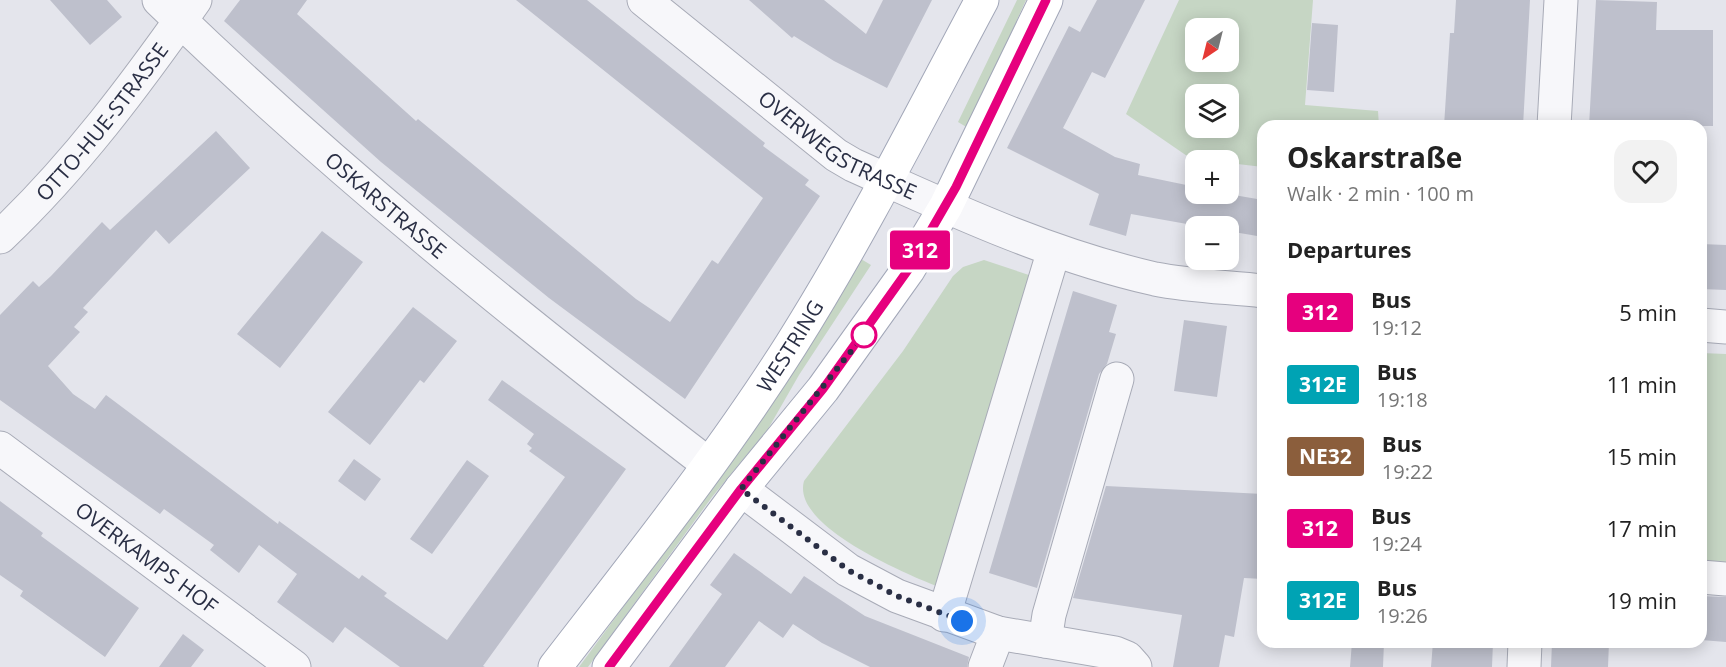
<!DOCTYPE html>
<html lang="en">
<head>
<meta charset="utf-8">
<style>
	:root { --surface:#fff; --page:#f2f2f2; --text:#222; --muted:#767676 }
	body { margin:0; font-family:"Open Sans",sans-serif; background:var(--page); color:var(--text); height:100vh; display:flex; flex-direction:column; font-size:22px; white-space:nowrap }
	* { box-sizing:border-box; margin:0 }
	p { font-size:20px; color:var(--muted) }
	.icon { flex:none; width:33px; height:33px; fill:none; stroke:currentColor; stroke-width:2; stroke-linecap:round; stroke-linejoin:round }
	.map { position:relative; flex:1; overflow:hidden }
	.sheet { position:absolute; left:1257px; top:120px; width:450px; height:528px; display:flex; flex-direction:column; background:var(--surface); border-radius:18px; box-shadow:0 3px 15px #0003 }
	.sheet>* { flex:none }
	.badge { padding:0 12px; border-radius:4px; font-size:21px; line-height:39px }
	.needle { width:39px; rotate:215deg }
	.buttons { position:absolute; left:1185px; top:18px; display:grid; gap:12px }
	.buttons a { display:grid; place-items:center; width:54px; height:54px; border-radius:12px; background:var(--surface); box-shadow:0 3px 15px #0003; font-size:30px }
	.you { position:absolute; width:30px; height:30px; margin:-15px; border:4px solid #fff; border-radius:50%; background:#1a73e8; box-shadow:0 0 0 9px #1a73e833 }
	.map>.badge { position:absolute; translate:-50% -50%; box-shadow:0 0 0 3px #fff }
	h2 { padding:0 30px; font-size:22px; line-height:54px }
	.round { display:grid; place-items:center; flex:none; width:63px; height:63px; border-radius:18px; background:var(--page) }
	.overview { display:flex; align-items:center; justify-content:space-between; height:102px; padding:0 30px }
	h1 { font-size:28px; font-weight:700; line-height:45px }
	ul { padding:0; list-style:none }
	li { display:flex; align-items:center; gap:18px; height:72px; padding:0 30px }
	li div { flex:1 }
	li b { display:block; font-size:22px }
	li em { font-style:normal }
	li .badge { min-width:66px; font-weight:700; text-align:center }
	.map>svg:first-child { display:block }
	.green { fill:#c6d6c4; fill-rule:evenodd }
	.building { fill:#bec0cc }
	.lines { fill:none; stroke-linecap:round; stroke-linejoin:round }
	.minor-casing { stroke:#a8abb7; stroke-width:35 }
	.major-casing { stroke:#a2a7b8; stroke-width:35 }
	.minor { stroke:#f7f7fa; stroke-width:33 }
	.major { stroke:#fff; stroke-width:33 }
	.line-casing { stroke:#fff; stroke-width:14 }
	.line { stroke:#e6007e; stroke-width:9 }
	.walk { stroke:#2a2f45; stroke-width:6; stroke-dasharray:0 10.8 }
	.stop-dot { fill:#fff; stroke:#e6007e; stroke-width:3 }
	.labels { text-anchor:middle; dominant-baseline:central; stroke-width:6; stroke-linejoin:round; paint-order:stroke }
	.street-label { font-size:21px; fill:#2a2f45; stroke:#f4f5f9 }
</style>
</head>
<body>
<div class="map">
<svg width="1726" height="667" viewBox="0 0 1726 667">
	<rect width="100%" height="100%" fill="#e4e5ec"/>
	<path class="green" d="M 1017,0 L 1026,0 L 968,128 L 958,122 Z
		M 1179,0 L 1313,0 L 1305,105 L 1378,111 L 1379,126 L 1263,126 L 1263,167 L 1229,163 L 1228,160 L 1190,158 L 1126,114 ZM 1228,28 L 1228,62 L 1196,62 L 1196,28 ZM 1228,94 L 1228,128 L 1196,128 L 1196,94 Z
		M 861,259 L 871,265 L 799,375 L 768,429 L 712,497 L 588,667 L 579,667 L 708,492 L 803,357 Z
		M 984,260 L 1038,278 L 939,587 C 906,574 791,526 804,481 L 903,351 L 953,276 L 963,267 Z
		M 1701,353 L 1726,354 L 1726,566 L 1701,565 Z"/>
	<path class="building" d="M 50,0 L 107,0 L 122,17 L 90,45 Z
		M 240,0 L 307,0 L 297,14 L 416,121 L 418,119 L 636,299 L 670,322 L 712,260 L 718,264 L 763,198 L 516,0 L 587,0 L 765,143 L 763,146 L 809,180 L 805,185 L 820,196 L 685,399 L 549,298 L 381,162 L 224,21 Z
		M 749,0 L 824,0 L 866,34 L 883,0 L 932,0 L 887,88 L 834,61 L 794,36 L 792,38 Z
		M 1097,0 L 1145,0 L 1105,78 L 1092,72 L 1063,128 L 1115,157 L 1140,164 L 1138,175 L 1196,187 L 1196,194 L 1228,194 L 1263,200 L 1263,237 L 1228,231 L 1228,226 L 1198,226 L 1131,214 L 1126,236 L 1089,225 L 1099,194 L 1007,148 L 1069,26 L 1080,32 Z
		M 1456,0 L 1530,0 L 1523,126 L 1444,126 L 1450,33 L 1454,33 Z
		M 1596,0 L 1657,2 L 1656,30 L 1713,30 L 1713,126 L 1589,126 Z
		M 1312,23 L 1338,25 L 1334,92 L 1307,90 Z
		M 216,131 L 250,168 L 169,244 L 156,230 L 83,308 L 88,312 L 74,327 L 80,332 L 48,366 L 73,394 L 95,409 L 106,395 L 278,524 L 279,521 L 359,579 L 362,575 L 387,593 L 384,596 L 447,640 L 565,477 L 529,451 L 532,448 L 527,444 L 534,434 L 488,400 L 502,380 L 626,469 L 483,666 L 485,667 L 400,667 L 345,627 L 333,643 L 277,602 L 297,574 L 259,545 L 239,573 L 210,550 L 214,545 L 164,509 L 160,514 L 0,400 L 0,315 L 33,281 L 39,287 L 51,276 L 102,222 L 110,230 Z
		M 322,231 L 363,262 L 280,368 L 237,334 Z
		M 1701,244 L 1726,245 L 1726,290 L 1701,289 Z
		M 1073,291 L 1117,305 L 1109,332 L 1116,334 L 1107,364 L 1099,374 L 1037,588 L 989,573 Z
		M 413,307 L 457,341 L 424,383 L 420,380 L 370,445 L 328,412 Z
		M 1184,320 L 1227,326 L 1217,397 L 1174,391 Z
		M 354,459 L 381,479 L 365,501 L 338,481 Z
		M 467,460 L 489,476 L 432,554 L 410,539 Z
		M 1106,486 L 1263,494 L 1263,579 L 1244,578 L 1234,637 L 1225,635 L 1219,667 L 1173,667 L 1182,615 L 1073,598 Z
		M 0,501 L 43,533 L 41,536 L 139,608 L 105,657 L 20,596 L 23,591 L 0,575 Z
		M 734,553 L 791,594 L 804,576 L 865,616 L 969,657 L 967,667 L 870,667 L 822,643 L 793,624 L 783,638 L 759,621 L 725,667 L 669,667 L 722,594 L 710,585 Z
		M 1701,596 L 1726,597 L 1726,642 L 1701,640 Z
		M 183,634 L 204,650 L 191,667 L 159,667 Z
		M 1352,642 L 1384,642 L 1383,667 L 1350,667 Z
		M 1433,642 L 1493,642 L 1492,667 L 1431,667 Z
		M 1552,642 L 1609,642 L 1608,667 L 1551,667 Z"/>
	<g class="lines">
		<g class="minor-casing">
			<g id="minor">
				<path id="s1" d="M 159,0 C 331,167 518,318 708,464"/>
				<path id="s2" d="M 644,0 L 836,155 L 853,165 C 951,209 1049,255 1155,279 C 1190,286 1227,287 1263,291"/>
				<path d="M 1554,126 L 1561,0"/>
				<path id="s3" d="M 0,237 C 75,166 136,84 195,0"/>
				<path d="M 1701,325 L 1726,327"/>
				<path id="s4" d="M 0,448 L 294,667"/>
				<path d="M 741,489 L 848,570 L 897,596 L 998,633 L 1115,653 L 1127,658 L 1135,667"/>
				<path d="M 1701,577 L 1726,579"/>
				<path d="M 944,615 L 1054,250"/>
				<path d="M 1045,641 L 1049,615 L 1117,379"/>
				<path d="M 985,667 L 998,633"/>
				<path d="M 1524,667 L 1525,642"/>
			</g>
		</g>
		<g class="major-casing">
			<g id="major">
				<path id="s5" d="M 555,667 C 636,562 720,457 791,345 C 861,234 920,116 982,0"/>
				<path d="M 609,667 L 741,489 L 823,389 L 908,270 L 946,206 L 1046,0"/>
			</g>
		</g>
		<use href="#minor" class="minor"/>
		<use href="#major" class="major"/>
	</g>
	<g class="lines">
		<g class="line-casing">
			<path id="line" d="M 609,667 L 741,489 L 823,389 L 908,270 L 956,187 L 1046,0"/>
		</g>
		<use href="#line" class="line"/>
		<path class="walk" d="M 864,335 L 741,489 L 848,570 L 897,596 L 962,621"/>
	</g>
	<circle class="stop-dot" cx="864" cy="335" r="12"/>
	<g class="labels">
		<g class="street-label">
			<text stroke="none"><textPath href="#s3" startOffset="154">OTTO-HUE-STRASSE</textPath></text>
			<text stroke="none"><textPath href="#s2" startOffset="243">OVERWEGSTRASSE</textPath></text>
			<text stroke="none"><textPath href="#s1" startOffset="306">OSKARSTRASSE</textPath></text>
			<text stroke="none"><textPath href="#s5" startOffset="398">WESTRING</textPath></text>
			<text stroke="none"><textPath href="#s4" startOffset="183">OVERKAMPS HOF</textPath></text>
		</g>
	</g>
</svg>
<div class="buttons">
<a><svg class="needle" viewBox="-14 -14 28 28"><path d="M0-13l5 13h-10z" fill="#e53935"/><path d="M0 13l5-13h-10z" fill="#767676"/></svg></a>
<a><svg class="icon" aria-label="layers" viewBox="0 0 24 24"><path d="M12 4l9 5-9 5-9-5zM3 14l9 5 9-5"/></svg></a>
<a>+</a>
<a>−</a>
</div>
<div class="you" style="left:962px;top:621px"></div>
<b class="badge" style="left:920px;top:250px;background:#e6007e;color:#fff">312</b>
<section class="sheet">
<div class="overview"><div><h1>Oskarstraße</h1><p>Walk · 2 min · 100 m</p></div><a class="round"><svg class="icon" aria-label="heart" viewBox="0 0 24 24"><path d="M12 20l-8-8c-3-5 5-10 8-4 3-6 11-1 8 4z"/></svg></a></div>
<h2>Departures</h2>
<ul>
<li><span class="badge" style="background:#e6007e;color:#fff">312</span><div><b>Bus</b><p>19:12</p></div><em>5 min</em></li>
<li><span class="badge" style="background:#00a3b4;color:#fff">312E</span><div><b>Bus</b><p>19:18</p></div><em>11 min</em></li>
<li><span class="badge" style="background:#8b5e3c;color:#fff">NE32</span><div><b>Bus</b><p>19:22</p></div><em>15 min</em></li>
<li><span class="badge" style="background:#e6007e;color:#fff">312</span><div><b>Bus</b><p>19:24</p></div><em>17 min</em></li>
<li><span class="badge" style="background:#00a3b4;color:#fff">312E</span><div><b>Bus</b><p>19:26</p></div><em>19 min</em></li>
</ul>
</section>
</div>
</body>
</html>
